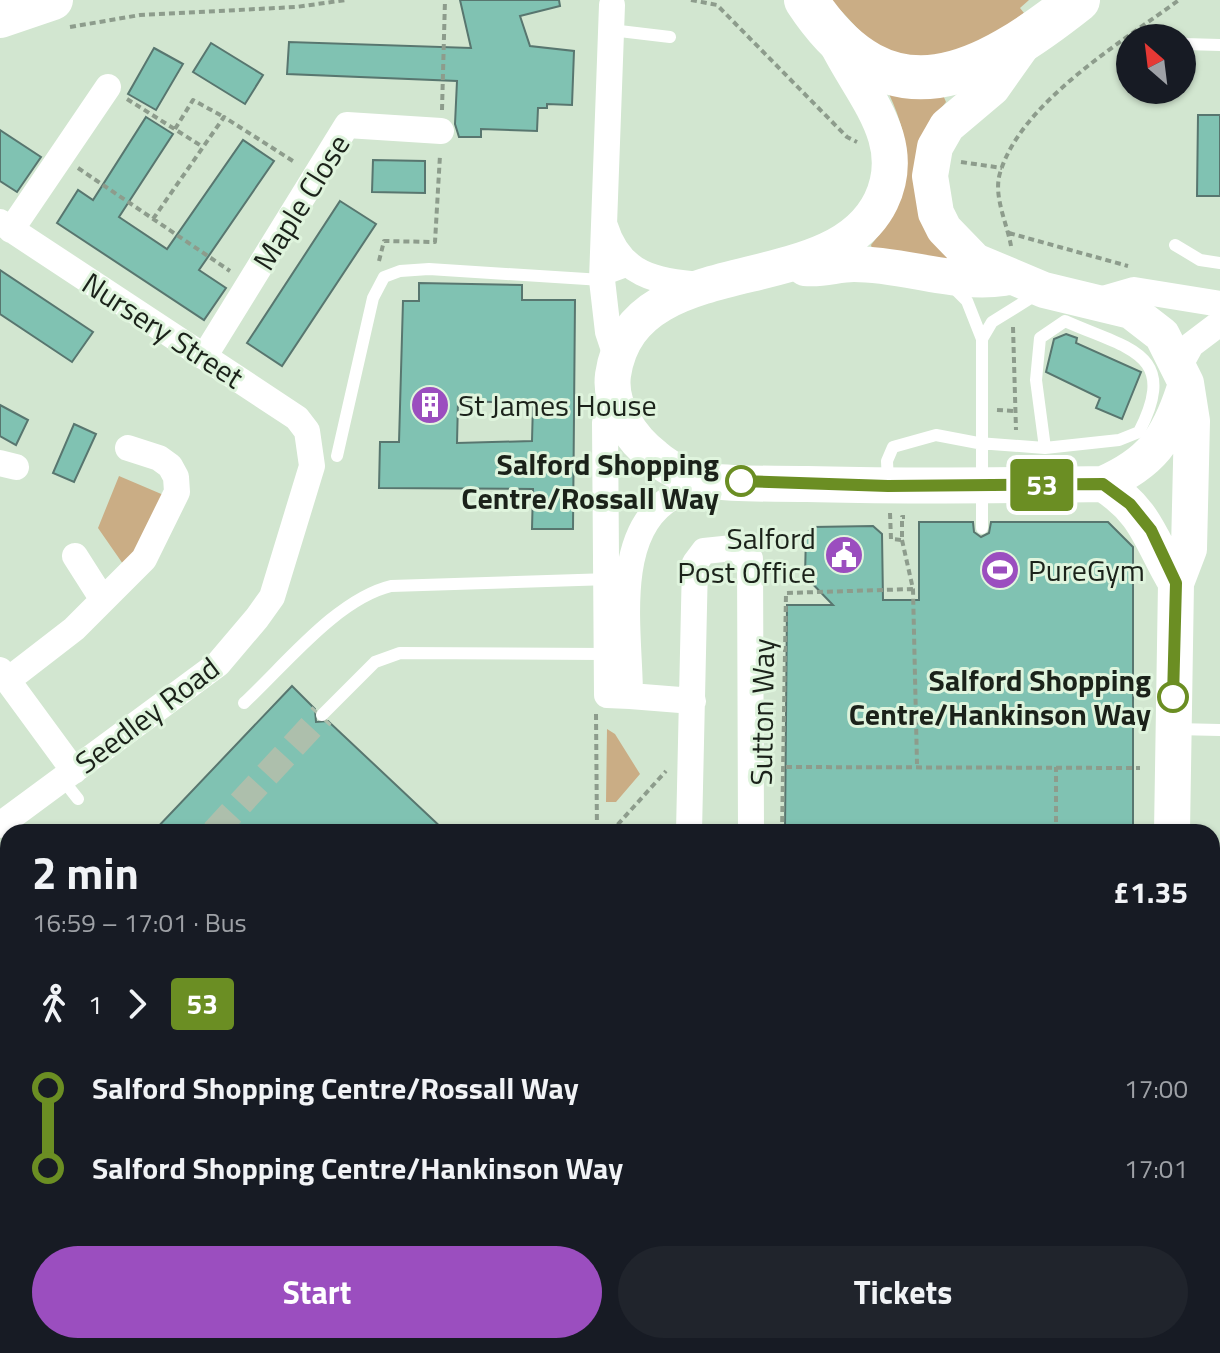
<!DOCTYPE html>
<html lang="en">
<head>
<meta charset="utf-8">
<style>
	:root { --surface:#171b24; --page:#20242c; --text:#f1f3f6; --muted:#9ea1a6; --accent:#9b4ebf }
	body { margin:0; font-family:"Titillium Web",sans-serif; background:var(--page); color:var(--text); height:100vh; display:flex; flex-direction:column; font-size:30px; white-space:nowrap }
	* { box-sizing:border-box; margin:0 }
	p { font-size:26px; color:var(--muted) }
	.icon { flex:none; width:44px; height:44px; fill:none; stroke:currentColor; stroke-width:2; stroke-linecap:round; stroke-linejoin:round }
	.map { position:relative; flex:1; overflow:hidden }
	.drawer { position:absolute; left:0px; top:824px; width:1220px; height:530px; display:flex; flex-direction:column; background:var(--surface); border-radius:24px 24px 0 0; box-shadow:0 2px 6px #0004 }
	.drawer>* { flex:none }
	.badge { padding:0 16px; border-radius:6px; font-size:28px; line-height:52px }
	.needle { width:52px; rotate:332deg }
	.fabs { position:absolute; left:1116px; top:24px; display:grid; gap:16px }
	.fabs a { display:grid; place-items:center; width:80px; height:80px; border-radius:50%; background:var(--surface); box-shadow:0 2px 6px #0004; font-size:40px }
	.map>.badge { position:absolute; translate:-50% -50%; box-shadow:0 0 0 4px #fff }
	.legs { display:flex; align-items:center; gap:12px; height:88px; padding:0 32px; font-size:26px }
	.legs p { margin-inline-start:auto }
	.overview { display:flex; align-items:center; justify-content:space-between; height:136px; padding:0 32px }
	h1 { font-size:44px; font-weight:700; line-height:60px }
	.primary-button { display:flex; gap:16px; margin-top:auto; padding:16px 32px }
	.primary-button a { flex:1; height:92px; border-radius:48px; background:var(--accent); color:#fff; font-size:32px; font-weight:700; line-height:92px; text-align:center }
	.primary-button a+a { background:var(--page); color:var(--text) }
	ul { padding:0 32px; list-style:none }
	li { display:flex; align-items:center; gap:28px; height:80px; font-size:30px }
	li i { display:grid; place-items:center; width:12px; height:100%; margin:0 10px; background:currentColor }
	li i::after { content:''; width:20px; height:20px; margin:-10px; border:6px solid; border-radius:50%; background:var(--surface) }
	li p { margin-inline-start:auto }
	li:first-child i { background:linear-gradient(#0000 50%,currentColor 0) }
	li:last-child i { background:linear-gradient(currentColor 50%,#0000 0) }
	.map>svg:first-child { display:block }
	.green { fill:#caad85 }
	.building { fill:#80c2b2; stroke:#58766f; stroke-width:2; fill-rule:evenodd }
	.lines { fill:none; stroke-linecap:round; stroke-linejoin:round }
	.street-tunnel { stroke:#adbfac; stroke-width:26; stroke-dasharray:26 13; stroke-linecap:butt }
	.path { stroke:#8d9c8c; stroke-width:4; stroke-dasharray:6 4; stroke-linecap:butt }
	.lane { stroke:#fff; stroke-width:12 }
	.street { stroke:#fff; stroke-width:26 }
	.secondary { stroke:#fff; stroke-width:36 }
	.primary { stroke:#fff; stroke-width:40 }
	.highway { stroke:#fff; stroke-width:44 }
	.line-1-casing { stroke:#fff; stroke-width:18 }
	.line-1 { stroke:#6b8e23; stroke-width:12 }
	.stop-1-dot { fill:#fff; stroke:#6b8e23; stroke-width:4 }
	.labels { text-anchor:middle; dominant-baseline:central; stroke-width:6; stroke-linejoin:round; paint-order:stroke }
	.street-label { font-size:30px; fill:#1b221a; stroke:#dff4dd }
	.poi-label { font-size:30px; fill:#1b221a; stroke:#dff4dd; text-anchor:start }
	.stop-label { font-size:30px; font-weight:bold; fill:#1b221a; stroke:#dff4dd; text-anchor:end }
</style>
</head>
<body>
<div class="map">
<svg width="1220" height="1353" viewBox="0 0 1220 1353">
	<rect width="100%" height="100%" fill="#d2e6d0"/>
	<path class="green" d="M 831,0 L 1029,0 L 1020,8 L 1024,13 L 982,44 L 915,60 L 872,44 Z
		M 891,91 L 943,95 L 946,102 L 936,115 L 959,265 L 873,252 L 871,245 C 914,195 916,153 889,94 Z
		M 119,476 L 166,496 L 150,532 L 123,564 L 98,528 Z
		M 607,729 L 615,734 L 640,774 L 616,802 L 606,802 Z
		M 1167,1346 L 1212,1346 L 1220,1353 L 1167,1353 Z"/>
	<path class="building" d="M 460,0 L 559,0 L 560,6 L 520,16 L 530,46 L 574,51 L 572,105 L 547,104 L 547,108 L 538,108 L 537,131 L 481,129 L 481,137 L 459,137 L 455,124 L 457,81 L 287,74 L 289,42 L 471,48 Z
		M 211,43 L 263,75 L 245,104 L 193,72 Z
		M 154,48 L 183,64 L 156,110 L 128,94 Z
		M 1198,115 L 1220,115 L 1220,196 L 1197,196 Z
		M 146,117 L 173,134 L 119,217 L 167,249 L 243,140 L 274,161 L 199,270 L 226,288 L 204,320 L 57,223 L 78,190 L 93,200 Z
		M 0,130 L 41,157 L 17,192 L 0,181 Z
		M 373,160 L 425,161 L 425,193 L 372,192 Z
		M 340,201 L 376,224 L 282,366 L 247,343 Z
		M 0,270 L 93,332 L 72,362 L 0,314 Z
		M 419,283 L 522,285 L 522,300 L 575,300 L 573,529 L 532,529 L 533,489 L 379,488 L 380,442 L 399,442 L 403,301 L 419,301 ZM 458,401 L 533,403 L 532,441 L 457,443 Z
		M 1066,334 L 1077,338 L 1076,343 L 1141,372 L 1122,419 L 1096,408 L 1100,398 L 1046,372 L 1054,339 Z
		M 0,405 L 28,420 L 16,445 L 0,436 Z
		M 74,424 L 96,434 L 74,482 L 53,473 Z
		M 919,522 L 973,522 L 974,532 L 981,537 L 989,533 L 991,522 L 1108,522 L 1133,547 L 1133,832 L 785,832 L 787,605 L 833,605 L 805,576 L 806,534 L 813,527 L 873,526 L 882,534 L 883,600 L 919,600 Z
		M 292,686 L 315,709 L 316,722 L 328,721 L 446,832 L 153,832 Z"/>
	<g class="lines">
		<path class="street-tunnel" d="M 214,832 L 322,715"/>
		<path class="path" d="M 691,0 L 717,5 L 847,137 L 857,142
			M 70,27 L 140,15 L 296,7 L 346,0
			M 127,99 L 203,147
			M 442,110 L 445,0
			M 175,129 L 193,100 L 224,117
			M 961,162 L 1002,168
			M 78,168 L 230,271
			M 153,219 L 224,117 L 296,163
			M 1009,233 L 1128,266
			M 1011,246 C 1007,223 993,196 1000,173 C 1021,102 1122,42 1179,0
			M 379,261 L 384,241 L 435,242 L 440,155
			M 1013,327 L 1016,430
			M 997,410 L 1015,411
			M 890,513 L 891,539 L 902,540 L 902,517 L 905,517
			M 902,540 L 913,589 L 917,764
			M 596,714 L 597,832
			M 786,767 L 1140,768
			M 611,832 L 666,771
			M 782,832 L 786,593 L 913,589
			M 1056,832 L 1056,767
			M 778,1346 L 778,1353"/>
		<path class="lane" d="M 611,30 L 670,37
			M 1184,44 L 1220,45
			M 1175,245 L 1200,260 L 1220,263
			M 951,285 L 967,301 L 982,339 L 982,528
			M 982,339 L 992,322 L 1037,294
			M 337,456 L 373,298 L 384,277 L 400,271 L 429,269 L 602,280 L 632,269
			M 888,483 L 887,461 L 893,447 L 936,435 L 978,443 L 1045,448 L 1119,440 L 1139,432 C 1180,352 1127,349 1065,321 L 1040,338 L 1036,380 L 1045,448
			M 244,703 C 285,665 337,599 391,586 L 610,579
			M 322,715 L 375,662 L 400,653 L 607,654
			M 1175,729 L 1220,730
			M 63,780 L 78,799
			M 288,1346 L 296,1353
			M 334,1353 L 338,1346
			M 616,1353 L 637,1346"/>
		<path class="street" d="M 612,5 L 602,280 L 608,332 L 616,356
			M 0,222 L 297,418 L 307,431 L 312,466 L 272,597 L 257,618 L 218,664 L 0,825
			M 605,226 C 620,275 656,282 702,285
			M 11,230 L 108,87
			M 1096,301 L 1134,290 L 1220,304
			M 204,357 L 347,125 L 441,131
			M 1180,365 L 1191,345 L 1220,323
			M 611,392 L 605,423 L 607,695 L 630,696 C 630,637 612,541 665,502 C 677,493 696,487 710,480
			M 0,463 L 16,467
			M 75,556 L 103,600
			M 0,670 L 74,771
			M 8,680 L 74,629 L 144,559 L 177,492 L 176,477 L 170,466 L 159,458 L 128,448
			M 630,696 L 693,701
			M 689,832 L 695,563 L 704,551 L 733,548 L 750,559 L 751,832
			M 1212,885 L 1220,885
			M 1212,1066 L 1220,1066
			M 0,1068 L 8,1055
			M 0,1091 L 8,1098
			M 0,1311 L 8,1301
			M 504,1346 L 506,1353"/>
		<path class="secondary" d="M 1026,40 L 992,88 L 947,126 L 935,147 L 930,176 L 936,213 L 944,229 L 975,261 L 1044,290 L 1131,311 L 1162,335 L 1186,383 L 1192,421 L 1189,549 L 1176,583 L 1172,832
			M 836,42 C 861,94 910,140 881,201 C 832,303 632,245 613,375 C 609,406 631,439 655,457 C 670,470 690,478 710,481 C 741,485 775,483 807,484 C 905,487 1004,485 1103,484 C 1147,511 1151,542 1176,583
			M 805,268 C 823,270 837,264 854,264 C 905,264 953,285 1004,278
			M 1103,484 C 1151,463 1168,439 1184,390
			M 0,1197 L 8,1202
			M 1212,1331 L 1220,1336
			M 178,1346 L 185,1353
			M 1155,1346 L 1155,1353"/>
		<path class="primary" d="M 0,18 L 53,0"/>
		<path class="highway" d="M 0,0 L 3,0
			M 806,0 C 889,127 982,76 1078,0"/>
	</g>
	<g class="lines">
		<g class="line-1-casing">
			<path id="line-1" d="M 741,481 L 888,486 L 1103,484 L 1130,504 L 1151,530 L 1176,583 L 1173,697"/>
		</g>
		<use href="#line-1" class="line-1"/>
	</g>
	<defs>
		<g id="building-disc" transform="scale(2)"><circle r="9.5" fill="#9b4ebf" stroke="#dff4dd"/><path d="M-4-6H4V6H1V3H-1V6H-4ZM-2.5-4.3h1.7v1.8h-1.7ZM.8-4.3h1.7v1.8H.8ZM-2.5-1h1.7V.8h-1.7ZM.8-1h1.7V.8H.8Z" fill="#fff"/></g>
		<g id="civic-disc" transform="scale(2)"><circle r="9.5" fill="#9b4ebf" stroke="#dff4dd"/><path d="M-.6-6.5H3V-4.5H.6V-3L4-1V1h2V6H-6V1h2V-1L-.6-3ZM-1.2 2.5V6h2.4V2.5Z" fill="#fff"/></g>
		<g id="stadium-disc" transform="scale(2)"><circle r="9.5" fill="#9b4ebf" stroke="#dff4dd"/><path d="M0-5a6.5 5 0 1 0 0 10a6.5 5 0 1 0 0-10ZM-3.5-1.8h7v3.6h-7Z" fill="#fff"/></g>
	</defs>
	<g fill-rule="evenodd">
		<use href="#building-disc" x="430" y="405"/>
		<use href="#civic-disc" x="844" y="555"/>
		<use href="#stadium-disc" x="1000" y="570"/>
	</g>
	<g class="stop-1-dot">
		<circle cx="741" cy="481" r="14"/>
		<circle cx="1173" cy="697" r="14"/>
	</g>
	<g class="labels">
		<g class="street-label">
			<text transform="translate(301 202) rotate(-58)">Maple Close</text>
			<text transform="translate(163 330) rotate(33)">Nursery Street</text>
			<text transform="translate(762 712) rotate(-89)">Sutton Way</text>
			<text transform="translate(147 715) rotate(-37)">Seedley Road</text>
		</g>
		<g class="poi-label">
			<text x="458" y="405">St James House</text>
			<text x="816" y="538" text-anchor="end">Salford<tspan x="816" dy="34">Post Office</tspan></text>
			<text x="1028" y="570">PureGym</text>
		</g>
		<g class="stop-label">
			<text x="719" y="464">Salford Shopping<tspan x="719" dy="34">Centre/Rossall Way</tspan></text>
			<text x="1151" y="680">Salford Shopping<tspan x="1151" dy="34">Centre/Hankinson Way</tspan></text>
		</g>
	</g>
</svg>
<div class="fabs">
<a><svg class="needle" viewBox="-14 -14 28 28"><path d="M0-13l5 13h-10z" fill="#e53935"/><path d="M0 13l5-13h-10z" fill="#9ea1a6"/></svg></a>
</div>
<b class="badge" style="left:1042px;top:485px;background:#6b8e23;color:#fff">53</b>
<section class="drawer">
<div class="overview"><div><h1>2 min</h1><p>16:59 – 17:01 · Bus</p></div><b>£1.35</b></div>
<div class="legs"><svg class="icon" aria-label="walk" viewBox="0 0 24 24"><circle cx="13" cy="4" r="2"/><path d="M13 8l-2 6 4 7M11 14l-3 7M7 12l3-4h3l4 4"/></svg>1<svg class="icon" aria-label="forward" viewBox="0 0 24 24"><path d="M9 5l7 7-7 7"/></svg><b class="badge" style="background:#6b8e23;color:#fff">53</b></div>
<ul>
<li><i style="color:#6b8e23"></i><b>Salford Shopping Centre/Rossall Way</b><p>17:00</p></li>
<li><i style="color:#6b8e23"></i><b>Salford Shopping Centre/Hankinson Way</b><p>17:01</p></li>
</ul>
<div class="primary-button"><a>Start</a><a>Tickets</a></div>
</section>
</div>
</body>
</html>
